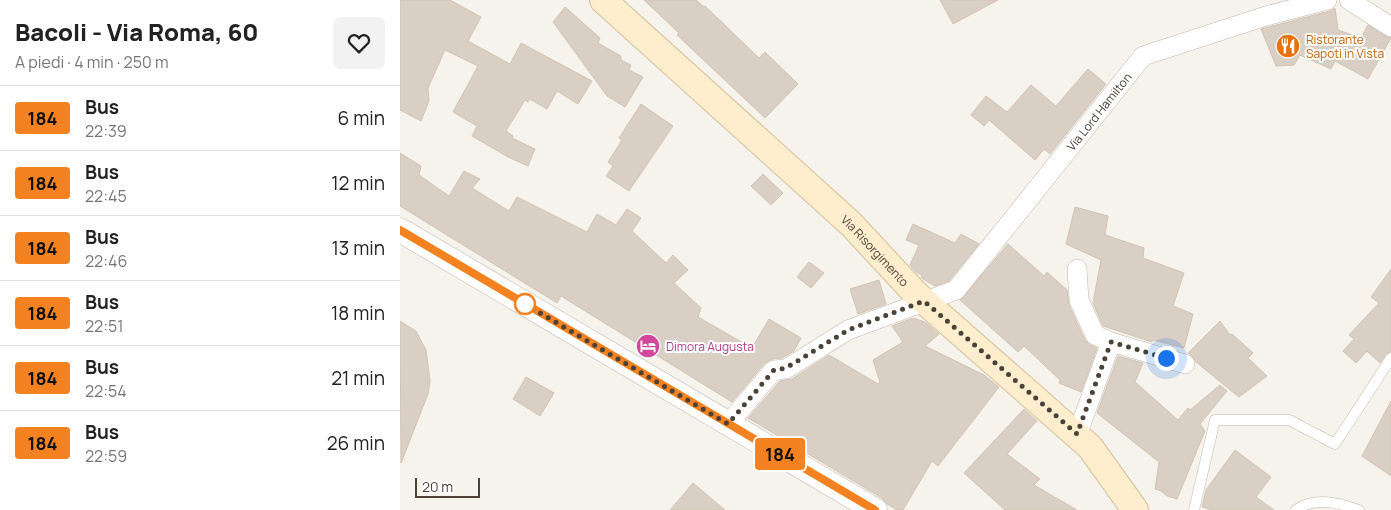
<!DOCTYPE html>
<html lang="it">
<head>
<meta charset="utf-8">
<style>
	:root { --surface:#fff; --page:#f2f2f2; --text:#222; --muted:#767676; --line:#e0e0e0 }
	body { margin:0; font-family:Manrope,sans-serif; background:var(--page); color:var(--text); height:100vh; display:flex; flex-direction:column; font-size:19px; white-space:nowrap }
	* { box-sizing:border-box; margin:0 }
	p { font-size:16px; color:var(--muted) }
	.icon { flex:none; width:28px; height:28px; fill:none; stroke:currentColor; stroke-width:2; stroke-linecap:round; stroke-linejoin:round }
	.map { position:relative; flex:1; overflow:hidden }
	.sheet { display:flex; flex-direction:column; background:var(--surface); width:400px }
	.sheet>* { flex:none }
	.badge { padding:0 10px; border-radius:4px; font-size:18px; line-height:32px }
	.scale { position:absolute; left:15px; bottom:12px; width:65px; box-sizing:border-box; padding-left:5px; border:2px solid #4a4239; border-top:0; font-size:14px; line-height:18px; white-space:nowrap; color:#4a4239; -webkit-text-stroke:4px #fff; paint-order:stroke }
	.you { position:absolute; width:25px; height:25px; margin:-12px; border:4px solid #fff; border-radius:50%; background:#1a73e8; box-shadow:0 0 0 8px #1a73e833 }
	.map>.badge { position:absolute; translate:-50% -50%; box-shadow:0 0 0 2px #fff }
	.round { display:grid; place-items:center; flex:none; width:52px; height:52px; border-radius:8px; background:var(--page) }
	.head { display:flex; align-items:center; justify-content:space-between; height:85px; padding:0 15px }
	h1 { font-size:24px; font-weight:800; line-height:38px }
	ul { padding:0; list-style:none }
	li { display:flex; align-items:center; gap:15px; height:65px; padding:0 15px; border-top:1px solid var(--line) }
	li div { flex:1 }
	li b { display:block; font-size:19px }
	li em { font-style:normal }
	li .badge { min-width:55px; font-weight:700; text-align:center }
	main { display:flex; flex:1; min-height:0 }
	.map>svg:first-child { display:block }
	.building { fill:#dacfc4; stroke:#d2c4b4 }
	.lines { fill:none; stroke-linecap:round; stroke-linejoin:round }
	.service-casing { stroke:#c2b9ae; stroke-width:11 }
	.minor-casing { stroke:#c2b9ae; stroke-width:20 }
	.tertiary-casing { stroke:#c2b9ae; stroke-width:25 }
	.secondary-casing { stroke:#d5c09b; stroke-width:28 }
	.service { stroke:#fff; stroke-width:10 }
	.minor { stroke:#fff; stroke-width:19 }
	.tertiary { stroke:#fff; stroke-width:24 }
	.secondary { stroke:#feeecd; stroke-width:26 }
	.line-casing { stroke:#fff; stroke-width:11 }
	.line { stroke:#f58220; stroke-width:8 }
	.walk { stroke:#4a4239; stroke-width:5; stroke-dasharray:0 9 }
	.stop-dot { fill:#fff; stroke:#f58220; stroke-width:2.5 }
	.labels { text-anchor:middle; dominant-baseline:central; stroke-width:4; stroke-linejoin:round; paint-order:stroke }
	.food-label { font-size:12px; fill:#c56008; stroke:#fff; text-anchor:start }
	.street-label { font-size:12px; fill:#4a4239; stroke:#fff }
	.hotel-label { font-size:12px; fill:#b23c85; stroke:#fff; text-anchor:start }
</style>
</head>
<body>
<main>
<section class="sheet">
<div class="head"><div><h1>Bacoli - Via Roma, 60</h1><p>A piedi · 4 min · 250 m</p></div><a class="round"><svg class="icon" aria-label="heart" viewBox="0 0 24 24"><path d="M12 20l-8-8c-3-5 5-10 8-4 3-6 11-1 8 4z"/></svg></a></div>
<ul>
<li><span class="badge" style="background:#f58220;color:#111">184</span><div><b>Bus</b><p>22:39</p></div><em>6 min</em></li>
<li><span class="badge" style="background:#f58220;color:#111">184</span><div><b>Bus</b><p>22:45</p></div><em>12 min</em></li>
<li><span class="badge" style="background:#f58220;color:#111">184</span><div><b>Bus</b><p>22:46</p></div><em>13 min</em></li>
<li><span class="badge" style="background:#f58220;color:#111">184</span><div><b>Bus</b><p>22:51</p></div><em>18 min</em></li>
<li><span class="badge" style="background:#f58220;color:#111">184</span><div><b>Bus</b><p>22:54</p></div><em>21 min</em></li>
<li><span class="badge" style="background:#f58220;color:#111">184</span><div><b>Bus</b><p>22:59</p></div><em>26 min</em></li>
</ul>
</section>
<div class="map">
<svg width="991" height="510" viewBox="0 0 991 510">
	<rect width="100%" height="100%" fill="#f6f2ec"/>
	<path class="building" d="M 0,0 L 50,0 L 81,17 L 68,41 L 110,64 L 121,43 L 192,81 L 178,104 L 157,91 L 147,109 L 130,99 L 128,102 L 125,100 L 106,131 L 113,136 L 112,138 L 135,149 L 128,166 L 108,157 L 72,136 L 77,126 L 53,112 L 78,66 L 45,50 L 28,88 L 29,101 L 21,121 L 0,110 Z
		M 244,0 L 296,0 L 304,7 L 305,6 L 359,58 L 365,52 L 398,84 L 365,118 L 277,35 L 279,33 Z
		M 540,0 L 598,0 L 553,24 Z
		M 165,7 L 200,38 L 198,43 L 221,56 L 221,60 L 231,65 L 229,70 L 243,77 L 225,107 L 207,96 L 153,22 Z
		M 935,8 L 938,30 L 961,38 L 968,25 L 985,36 L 991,38 L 968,79 L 935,61 L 931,69 L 900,55 L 894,65 L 876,66 L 861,29 L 930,11 Z
		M 688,69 L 706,84 L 650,154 L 644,149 L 635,160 L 589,120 L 584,126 L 571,115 L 586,96 L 607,112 L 631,85 L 656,106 Z
		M 241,104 L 273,126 L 229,191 L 206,176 L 213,166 L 208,162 L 222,140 L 219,138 Z
		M 0,153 L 21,166 L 19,175 L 49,196 L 64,171 L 80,179 L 72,188 L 109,211 L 117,197 L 187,232 L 197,214 L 216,225 L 227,209 L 241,218 L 232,231 L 266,263 L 273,255 L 288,270 L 274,283 L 301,308 L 298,317 L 352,348 L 369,319 L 401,338 L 394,351 L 382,358 L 373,359 L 365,363 L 332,402 L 161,296 L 157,303 L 0,206 Z
		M 363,174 L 383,193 L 371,205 L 351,186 Z
		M 675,207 L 708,216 L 705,235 L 744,248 L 743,258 L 784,273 L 773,306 L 793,314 L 784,348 L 753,340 L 752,342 L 703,326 L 693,303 L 701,260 L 666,244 Z
		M 513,224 L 555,243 L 561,234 L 579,244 L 549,281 L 535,286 L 523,279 L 521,277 L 522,275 L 516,272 L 510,265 L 519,245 L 506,240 Z
		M 608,244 L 644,276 L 647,272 L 667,290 L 669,305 L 685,340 L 690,345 L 697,348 L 681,392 L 659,383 L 660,380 L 624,346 L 618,352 L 560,300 Z
		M 409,262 L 424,273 L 411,288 L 397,277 Z
		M 991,269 L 991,351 L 986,354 L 980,363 L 967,351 L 956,363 L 943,351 L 954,339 L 949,335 L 979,303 L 971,297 Z
		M 479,280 L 486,304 L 458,314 L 450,289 Z
		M 513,318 L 525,322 L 539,334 L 525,346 L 584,375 L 599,387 L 538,466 L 532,461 L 503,510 L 497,510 L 487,504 L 482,498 L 348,418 L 380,381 L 392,379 L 429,355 L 478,384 L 480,382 L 473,360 L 503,342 L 492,326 Z
		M 0,321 L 16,331 L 26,350 L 30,381 L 28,394 L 1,463 Z
		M 820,321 L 830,335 L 832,334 L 853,353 L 848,358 L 867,376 L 839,397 L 796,362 L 793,357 L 788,353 Z
		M 718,356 L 743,363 L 735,382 L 778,420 L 788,408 L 790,410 L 820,385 L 827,391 L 800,424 L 805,431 L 777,499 L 767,496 L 761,491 L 755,489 L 759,462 L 697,413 Z
		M 126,377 L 154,393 L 140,416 L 113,399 Z
		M 991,401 L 991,476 L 962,456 Z
		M 624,409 L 637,421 L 607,454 L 640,479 L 634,485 L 677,510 L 605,510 L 564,473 Z
		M 835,450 L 871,477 L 856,497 L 874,510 L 812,510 L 802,507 L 806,490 Z
		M 293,483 L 325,510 L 270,510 Z"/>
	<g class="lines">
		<g class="service-casing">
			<path id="service" d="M 794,510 L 815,420 L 889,420 L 935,444 L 991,358
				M 896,510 C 915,496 939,503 959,510"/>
		</g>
		<g class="minor-casing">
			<g id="minor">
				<path d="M 949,0 L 991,27"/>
				<path d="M 677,269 L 679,300 L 695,335 L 711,342"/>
				<path id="s1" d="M 328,424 L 374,370 L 386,369 L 448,330 L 556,290 L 743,56 L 866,16 L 927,0"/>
				<path d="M 677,435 L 711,342 L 785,364"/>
			</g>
		</g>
		<g class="tertiary-casing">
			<path id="tertiary" d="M 0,230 L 475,510"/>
		</g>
		<g class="secondary-casing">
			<g id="secondary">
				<path id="s2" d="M 203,0 L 451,224 L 516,294 L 690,447 L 735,510"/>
			</g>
		</g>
		<use href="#service" class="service"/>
		<use href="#minor" class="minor"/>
		<use href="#tertiary" class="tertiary"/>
		<use href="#secondary" class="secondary"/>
	</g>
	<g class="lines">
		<g class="line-casing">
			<path id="line" d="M 0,230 L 475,510"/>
		</g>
		<use href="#line" class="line"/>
		<path class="walk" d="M 125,304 L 328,424 L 374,370 L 386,368 L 448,330 L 524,301 L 677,434 L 711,342 L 766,358"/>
	</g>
	<defs>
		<g id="restaurant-disc" transform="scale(1.25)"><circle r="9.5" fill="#e8710a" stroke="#fff"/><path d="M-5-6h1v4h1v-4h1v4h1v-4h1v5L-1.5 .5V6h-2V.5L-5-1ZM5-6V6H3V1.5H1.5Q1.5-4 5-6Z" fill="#fff"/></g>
		<g id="hotel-disc" transform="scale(1.25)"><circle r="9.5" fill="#d1479c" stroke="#fff"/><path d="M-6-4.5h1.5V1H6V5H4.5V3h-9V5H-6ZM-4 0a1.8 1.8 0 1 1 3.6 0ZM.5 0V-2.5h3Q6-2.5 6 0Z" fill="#fff"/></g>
	</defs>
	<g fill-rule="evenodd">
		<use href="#restaurant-disc" x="888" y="46"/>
		<use href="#hotel-disc" x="248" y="346"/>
	</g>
	<circle class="stop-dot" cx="125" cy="304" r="10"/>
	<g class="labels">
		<g class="food-label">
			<text x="906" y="39">Ristorante<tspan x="906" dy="14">Sapoti in Vista</tspan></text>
		</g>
		<g class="street-label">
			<text stroke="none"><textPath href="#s1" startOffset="500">Via Lord Hamilton</textPath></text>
			<text stroke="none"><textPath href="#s2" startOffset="370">Via Risorgimento</textPath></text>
		</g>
		<g class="hotel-label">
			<text x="266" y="346">Dimora Augusta</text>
		</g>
	</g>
</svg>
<div class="scale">20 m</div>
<div class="you" style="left:766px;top:358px"></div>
<b class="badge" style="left:380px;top:454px;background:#f58220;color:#111">184</b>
</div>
</main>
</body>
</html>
